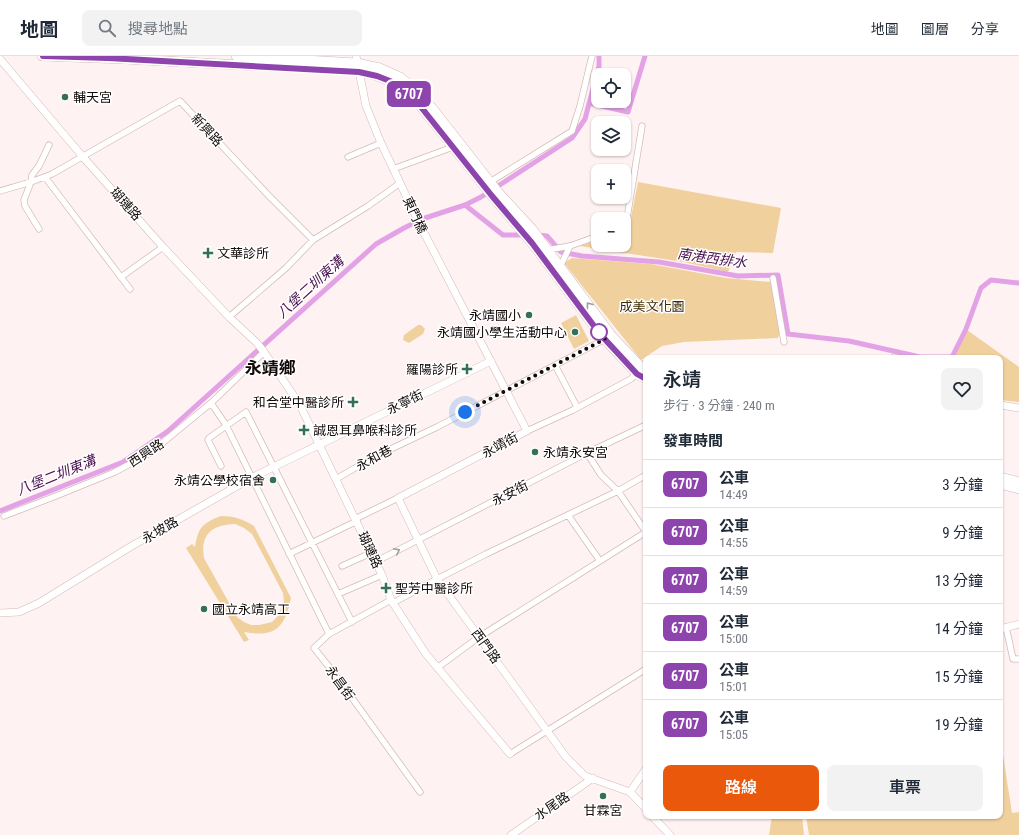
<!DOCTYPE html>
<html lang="zh-TW">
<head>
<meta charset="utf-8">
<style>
	:root { --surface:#fff; --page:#f2f2f3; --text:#1f2937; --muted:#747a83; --line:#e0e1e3; --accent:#ea580c }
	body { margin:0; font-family:"Roboto Condensed","Noto Sans TC",sans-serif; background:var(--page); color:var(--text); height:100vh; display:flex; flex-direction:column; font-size:15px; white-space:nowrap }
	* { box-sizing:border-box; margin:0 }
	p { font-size:13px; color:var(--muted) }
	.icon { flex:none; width:22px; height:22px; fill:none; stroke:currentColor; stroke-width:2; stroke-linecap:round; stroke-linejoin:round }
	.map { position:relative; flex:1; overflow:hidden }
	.side { position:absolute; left:643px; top:299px; width:360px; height:464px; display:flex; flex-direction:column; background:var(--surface); border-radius:8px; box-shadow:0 1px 3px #0004 }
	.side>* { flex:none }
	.badge { padding:0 8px; border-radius:6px; font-size:14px; line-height:26px }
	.buttons { position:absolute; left:591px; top:12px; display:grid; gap:8px }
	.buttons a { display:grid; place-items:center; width:40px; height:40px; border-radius:8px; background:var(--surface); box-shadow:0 1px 3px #0004; font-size:20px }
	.you { position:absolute; width:20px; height:20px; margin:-10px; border:3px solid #fff; border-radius:50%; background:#1a73e8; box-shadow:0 0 0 6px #1a73e833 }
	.map>.badge { position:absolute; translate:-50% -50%; box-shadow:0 0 0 2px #fff }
	h2 { padding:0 20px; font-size:15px; line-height:36px }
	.round { display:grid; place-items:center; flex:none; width:42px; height:42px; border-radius:8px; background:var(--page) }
	.head { display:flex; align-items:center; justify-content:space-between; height:68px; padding:0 20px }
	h1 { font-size:19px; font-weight:600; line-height:30px }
	.cta { display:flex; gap:8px; margin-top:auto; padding:8px 20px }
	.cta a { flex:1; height:46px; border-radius:8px; background:var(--accent); color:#fff; font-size:16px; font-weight:600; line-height:46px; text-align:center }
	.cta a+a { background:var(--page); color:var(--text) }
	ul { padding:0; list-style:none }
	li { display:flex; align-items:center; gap:12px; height:48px; padding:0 20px; border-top:1px solid var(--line) }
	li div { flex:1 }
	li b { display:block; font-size:15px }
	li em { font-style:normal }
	li .badge { min-width:44px; font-weight:700; text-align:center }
	header { display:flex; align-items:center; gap:24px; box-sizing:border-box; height:56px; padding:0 20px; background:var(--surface); border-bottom:1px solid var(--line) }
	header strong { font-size:19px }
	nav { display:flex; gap:22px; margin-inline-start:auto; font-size:14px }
	.search { width:280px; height:36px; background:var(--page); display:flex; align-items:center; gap:10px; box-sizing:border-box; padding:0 14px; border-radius:8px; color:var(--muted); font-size:15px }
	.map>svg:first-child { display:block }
	.green { fill:#f0d19e; fill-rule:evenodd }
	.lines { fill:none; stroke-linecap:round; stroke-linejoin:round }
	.canal { stroke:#e3a2e6; stroke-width:5 }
	.minor-casing { stroke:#d5bab8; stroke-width:7 }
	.tertiary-casing { stroke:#d5bab8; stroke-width:8 }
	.primary-casing { stroke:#d5bab8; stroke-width:10 }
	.minor { stroke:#fff; stroke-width:5.5 }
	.tertiary { stroke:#fff; stroke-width:7 }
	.primary { stroke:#fff; stroke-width:9 }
	.oneway { stroke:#a09d9d }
	.line-casing { stroke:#fff; stroke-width:9 }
	.line { stroke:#8e44ad; stroke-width:6 }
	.walk { stroke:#120909; stroke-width:4; stroke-dasharray:0 7.2 }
	.poi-dot { fill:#346f59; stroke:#fff; stroke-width:1.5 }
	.stop-dot { fill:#fff; stroke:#8e44ad; stroke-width:2 }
	.labels { text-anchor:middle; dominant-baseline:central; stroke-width:3; stroke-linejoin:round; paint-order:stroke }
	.poi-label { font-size:13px; fill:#120909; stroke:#fff; text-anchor:start }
	.street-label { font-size:13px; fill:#120909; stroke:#fff }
	.park-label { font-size:13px; fill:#402c05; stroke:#fff }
	.water-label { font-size:14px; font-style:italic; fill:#490f4e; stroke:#fff }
	.district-label { font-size:17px; font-weight:bold; fill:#120909; stroke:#fff }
</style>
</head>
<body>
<header>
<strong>地圖</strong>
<div class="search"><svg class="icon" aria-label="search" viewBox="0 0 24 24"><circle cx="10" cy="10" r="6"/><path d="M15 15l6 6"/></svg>搜尋地點</div>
<nav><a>地圖</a><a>圖層</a><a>分享</a></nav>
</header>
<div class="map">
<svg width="1019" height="779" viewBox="0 0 1019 779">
	<rect width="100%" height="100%" fill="#fef3f2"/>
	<path class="green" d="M 638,126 L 781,152 L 773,197 L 736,196 L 728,216 L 683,206 L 580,190 L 598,184 L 598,189 L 624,189 L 624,173 L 629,171 Z
		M 572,202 L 651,208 L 726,222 L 771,226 L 773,230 L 780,275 L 778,282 L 684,286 L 662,290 L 641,304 L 564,207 Z
		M 576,259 L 589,285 L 574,293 L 561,267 Z
		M 418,269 L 421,269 L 425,273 L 423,278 L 409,287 L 403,284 L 404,279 Z
		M 967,274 L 1019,311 L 1019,346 L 1000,344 L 1000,302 L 898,302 L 898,296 L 920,301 L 952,301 Z
		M 221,460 C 234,460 243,463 254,470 L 291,542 C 285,571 276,582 244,576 L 249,584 L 244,586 L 186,492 L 192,488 L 195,491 C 198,472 202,467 221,460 ZM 235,468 L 244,472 L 252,478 L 283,537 L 284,546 L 277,561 L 272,566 L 259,569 L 251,569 L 244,566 L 237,561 L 204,502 C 200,478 212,469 235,468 Z
		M 1000,699 L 1003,699 L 1012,757 L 1019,756 L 1019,779 L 809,779 L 806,760 L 1000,760 Z
		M 772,760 L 802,760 L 804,779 L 769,779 Z"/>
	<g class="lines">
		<path class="canal" d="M 589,47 L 628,56 L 645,0
			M 465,149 L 503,179 L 526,179
			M 536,179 L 547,180 L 561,196 L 582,200 L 659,206 L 738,220 L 778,219 L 788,278 L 849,285 L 920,301 L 952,301 L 966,273 L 981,232 L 991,224 L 1019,227
			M 0,455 L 123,406 L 168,375 L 376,188 L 404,172 L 422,163 L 465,149 L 481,141 L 572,82 L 585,63 L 599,10 L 599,0"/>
		<g class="minor-casing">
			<path id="minor" d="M 348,101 L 381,87
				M 393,113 L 453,91
				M 45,121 L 130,233
				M 490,126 L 572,75 L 580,50 L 592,0
				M 0,135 L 31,126 L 52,118 L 180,45 L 269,140 L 313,184
				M 624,169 L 626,168 L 642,70
				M 39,173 L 25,150 L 24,144 L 31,126 L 32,119 L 39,110 L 49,89
				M 547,194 L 570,190 L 598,180
				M 560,211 L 570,190
				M 121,221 L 163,191
				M 773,222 L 784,286
				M 229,261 L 286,212 L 313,184 L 368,150 L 400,127
				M 894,301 L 894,302
				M 555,309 L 577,351
				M 211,347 L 226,369 L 329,578
				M 527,375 L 573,354 L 631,323 L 638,316
				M 587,397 L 601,419 L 618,435 L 646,476
				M 221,410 L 208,384 L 209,382 L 246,356 L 352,566
				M 336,423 L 374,401 L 437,371 L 605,283
				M 568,459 L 600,505
				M 4,460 L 56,440 L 115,416 L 150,397 L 211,347 L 264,296
				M 355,463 L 398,442
				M 289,498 L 357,465
				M 375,506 L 587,397 L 646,369
				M 342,510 L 371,497
				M 338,538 L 382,519
				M 391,544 L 329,578 L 314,592 L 334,617 L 420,736
				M 393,547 L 437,523 L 486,498 L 618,435 L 646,419
				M 1006,571 L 1013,603 L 1019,603
				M 437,612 L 479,581 L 646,476
				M 510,698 L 646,613"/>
		</g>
		<g class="tertiary-casing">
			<path id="tertiary" d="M 356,0 L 366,50 L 381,87 L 420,169 L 527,375 L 398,442 L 437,523 L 566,701 L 585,720 L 630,736 L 646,753
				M 0,3 L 83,101 L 163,191 L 229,261 L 257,287 L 264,296 L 300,349 L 382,519 L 391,544 L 426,598 L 510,698
				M 1000,349 L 1019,352
				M 0,557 L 19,556 L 39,547 L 130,491 L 253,421 L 491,305
				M 1000,573 L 1019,568
				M 630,736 L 646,713
				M 652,760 L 670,779
				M 511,779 L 593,722"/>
		</g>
		<g class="primary-casing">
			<path id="primary" d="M 42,0 L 125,3 L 359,15 L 377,20 L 395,27 L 413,41 L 492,140 L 532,187 L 600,278 L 637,318 L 646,323
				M 236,0 L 356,7 L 380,12 L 400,21 L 418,36 L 433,53 L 498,136 L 532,173 L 611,279 L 641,311 L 646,314
				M 1000,421 L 1019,426
				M 1000,428 L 1019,433"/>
		</g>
		<use href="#minor" class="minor"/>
		<use href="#tertiary" class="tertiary"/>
		<use href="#primary" class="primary"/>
	</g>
	<defs><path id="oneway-chevron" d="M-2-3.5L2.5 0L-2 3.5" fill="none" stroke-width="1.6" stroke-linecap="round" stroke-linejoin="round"/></defs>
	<g class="oneway">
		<use href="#oneway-chevron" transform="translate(589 249) rotate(-127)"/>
		<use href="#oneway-chevron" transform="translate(397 495) rotate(-27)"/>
	</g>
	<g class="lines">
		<g class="line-casing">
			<path id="line" d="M 43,0 L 108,2 L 359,16 L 377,20 L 395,27 L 413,41 L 492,140 L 532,187 L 600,278 L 637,318 L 646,323"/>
		</g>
		<use href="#line" class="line"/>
		<path class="walk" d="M 465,356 L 605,283 L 599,276"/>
	</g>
	<g class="poi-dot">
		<circle cx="65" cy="41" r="4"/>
		<path d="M206 191h4v4h4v4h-4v4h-4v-4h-4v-4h4z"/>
		<circle cx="529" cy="259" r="4"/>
		<circle cx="575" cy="276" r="4"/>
		<path d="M465 307h4v4h4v4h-4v4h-4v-4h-4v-4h4z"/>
		<path d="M351 340h4v4h4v4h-4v4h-4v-4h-4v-4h4z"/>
		<path d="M302 368h4v4h4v4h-4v4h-4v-4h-4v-4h4z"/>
		<circle cx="535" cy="396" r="4"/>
		<circle cx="273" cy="424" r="4"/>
		<path d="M384 526h4v4h4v4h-4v4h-4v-4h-4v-4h4z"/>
		<circle cx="204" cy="553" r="4"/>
		<circle cx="603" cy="740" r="4"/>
	</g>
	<circle class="stop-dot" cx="599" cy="276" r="8"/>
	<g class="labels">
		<g class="poi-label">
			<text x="73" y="41">輔天宮</text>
			<text x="217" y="197">文華診所</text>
			<text x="521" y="259" text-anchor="end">永靖國小</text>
			<text x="567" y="276" text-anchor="end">永靖國小學生活動中心</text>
			<text x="458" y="313" text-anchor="end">羅陽診所</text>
			<text x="344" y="346" text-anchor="end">和合堂中醫診所</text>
			<text x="313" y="374">誠恩耳鼻喉科診所</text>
			<text x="543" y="396">永靖永安宮</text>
			<text x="265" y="424" text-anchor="end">永靖公學校宿舍</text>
			<text x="395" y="532">聖芳中醫診所</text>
			<text x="212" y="553">國立永靖高工</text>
			<text x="603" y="754" text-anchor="middle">甘霖宮</text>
		</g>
		<g class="street-label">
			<text transform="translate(207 74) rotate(47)">新興路</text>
			<text transform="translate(126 148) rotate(48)">瑚璉路</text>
			<text transform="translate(415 159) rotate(65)">東門橋</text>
			<text transform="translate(405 346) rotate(-26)">永寧街</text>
			<text transform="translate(500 389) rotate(-28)">永靖街</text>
			<text transform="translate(146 397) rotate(-33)">西興路</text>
			<text transform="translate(374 402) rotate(-28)">永和巷</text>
			<text transform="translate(510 437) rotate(-27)">永安街</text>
			<text transform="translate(160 474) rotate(-30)">永坡路</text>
			<text transform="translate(370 494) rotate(65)">瑚璉路</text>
			<text transform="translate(486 590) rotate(54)">西門路</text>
			<text transform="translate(340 627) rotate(54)">永昌街</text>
			<text transform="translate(552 750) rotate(-34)">水尾路</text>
		</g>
		<g class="park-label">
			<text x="652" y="250">成美文化園</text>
		</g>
		<g class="water-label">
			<text transform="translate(712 202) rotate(8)">南港西排水</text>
			<text transform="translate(310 231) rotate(-42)">八堡二圳東溝</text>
			<text transform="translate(56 419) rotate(-22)">八堡二圳東溝</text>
		</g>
		<g class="district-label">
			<text x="270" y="312">永靖鄉</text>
		</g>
	</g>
</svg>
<div class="buttons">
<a><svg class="icon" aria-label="locate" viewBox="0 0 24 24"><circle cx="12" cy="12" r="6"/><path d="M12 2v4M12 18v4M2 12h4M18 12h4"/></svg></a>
<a><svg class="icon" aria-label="layers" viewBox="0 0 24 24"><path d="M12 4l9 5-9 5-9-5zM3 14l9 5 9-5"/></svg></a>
<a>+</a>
<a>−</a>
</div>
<div class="you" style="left:465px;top:356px"></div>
<b class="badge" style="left:409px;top:38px;background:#8e44ad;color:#fff">6707</b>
<section class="side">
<div class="head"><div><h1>永靖</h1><p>步行 · 3 分鐘 · 240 m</p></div><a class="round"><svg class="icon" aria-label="heart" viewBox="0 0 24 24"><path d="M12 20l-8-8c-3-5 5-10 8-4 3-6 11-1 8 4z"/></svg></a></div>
<h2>發車時間</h2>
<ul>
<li><span class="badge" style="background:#8e44ad;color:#fff">6707</span><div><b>公車</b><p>14:49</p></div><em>3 分鐘</em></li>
<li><span class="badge" style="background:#8e44ad;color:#fff">6707</span><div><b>公車</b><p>14:55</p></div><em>9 分鐘</em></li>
<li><span class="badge" style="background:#8e44ad;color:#fff">6707</span><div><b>公車</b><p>14:59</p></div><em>13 分鐘</em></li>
<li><span class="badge" style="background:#8e44ad;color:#fff">6707</span><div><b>公車</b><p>15:00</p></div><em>14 分鐘</em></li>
<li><span class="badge" style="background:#8e44ad;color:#fff">6707</span><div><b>公車</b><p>15:01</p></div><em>15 分鐘</em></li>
<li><span class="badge" style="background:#8e44ad;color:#fff">6707</span><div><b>公車</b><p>15:05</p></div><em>19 分鐘</em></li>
</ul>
<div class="cta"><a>路線</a><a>車票</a></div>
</section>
</div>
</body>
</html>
